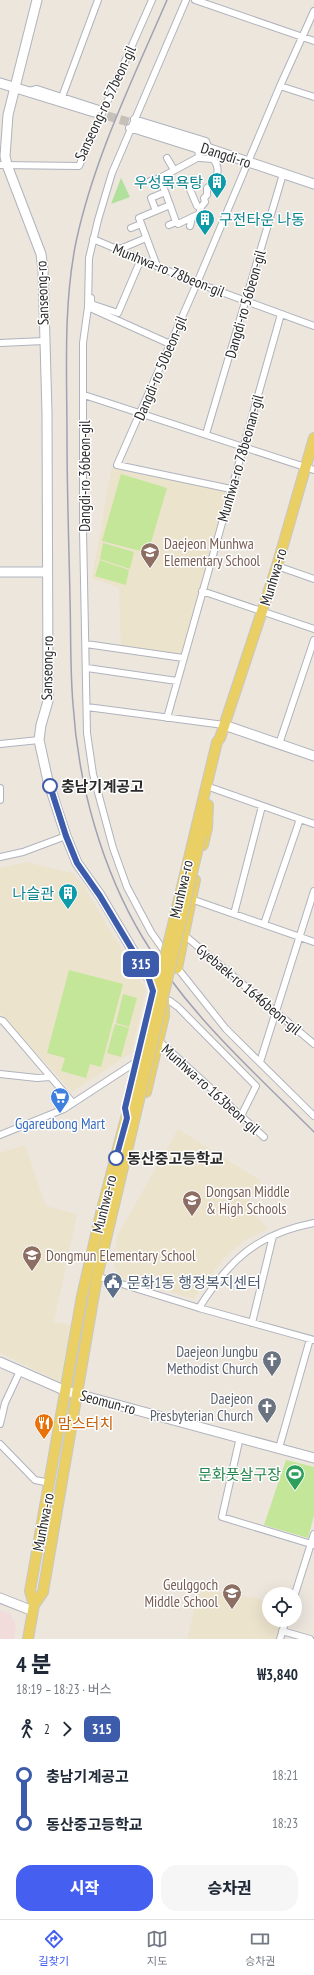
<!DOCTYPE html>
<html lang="ko">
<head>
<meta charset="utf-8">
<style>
	:root { --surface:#fff; --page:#f6f6f7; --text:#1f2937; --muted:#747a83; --line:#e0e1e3; --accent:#455ff1 }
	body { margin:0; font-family:"PT Sans Narrow","Noto Sans KR",sans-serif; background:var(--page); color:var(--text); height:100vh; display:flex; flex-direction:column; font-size:15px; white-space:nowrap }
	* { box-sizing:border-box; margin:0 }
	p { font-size:13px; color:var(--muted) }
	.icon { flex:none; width:22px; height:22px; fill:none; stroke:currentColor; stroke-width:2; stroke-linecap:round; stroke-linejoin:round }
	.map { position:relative; height:1639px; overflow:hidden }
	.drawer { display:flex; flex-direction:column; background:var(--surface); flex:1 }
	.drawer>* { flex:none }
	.badge { padding:0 8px; border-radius:6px; font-size:14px; line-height:26px }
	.fabs { position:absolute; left:262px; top:1587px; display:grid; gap:8px }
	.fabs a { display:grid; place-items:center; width:40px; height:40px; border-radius:50%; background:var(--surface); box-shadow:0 4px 16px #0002; font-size:20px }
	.map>.badge { position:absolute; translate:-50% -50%; box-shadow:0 0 0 2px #fff }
	.legs { display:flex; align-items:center; gap:6px; height:44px; padding:0 16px; font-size:13px }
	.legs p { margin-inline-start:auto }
	.head { display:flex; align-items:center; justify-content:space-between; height:68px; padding:0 16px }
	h1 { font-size:22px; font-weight:800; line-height:30px }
	.action { display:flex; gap:8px; margin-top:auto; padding:8px 16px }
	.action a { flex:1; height:46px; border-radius:16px; background:var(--accent); color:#fff; font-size:16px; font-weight:800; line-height:46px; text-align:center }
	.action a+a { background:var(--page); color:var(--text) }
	ul { padding:0 16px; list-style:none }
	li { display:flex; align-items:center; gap:14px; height:48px; font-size:15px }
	li i { display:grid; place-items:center; width:6px; height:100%; margin:0 5px; background:currentColor }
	li i::after { content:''; width:10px; height:10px; margin:-5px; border:3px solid; border-radius:50%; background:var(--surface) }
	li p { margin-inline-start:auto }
	li:first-child i { background:linear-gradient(#0000 50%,currentColor 0) }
	li:last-child i { background:linear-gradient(currentColor 50%,#0000 0) }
	.menu { display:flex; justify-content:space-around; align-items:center; height:56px; border-top:1px solid var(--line); background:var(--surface); font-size:11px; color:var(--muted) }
	.menu a { display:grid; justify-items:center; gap:2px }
	.menu .on { color:var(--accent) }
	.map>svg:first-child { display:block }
	.education { fill:#ece3cd }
	.medical { fill:#f2dbdb }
	.green { fill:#b1df9c }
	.pitch { fill:#c3e698 }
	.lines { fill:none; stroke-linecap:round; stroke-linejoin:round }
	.secondary-tunnel { stroke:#c5c0b9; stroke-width:9; stroke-dasharray:9 4.5; stroke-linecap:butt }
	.street-casing { stroke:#b0b3bd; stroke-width:8 }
	.secondary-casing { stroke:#b0b3bd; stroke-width:11 }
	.primary-casing { stroke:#c8c8c8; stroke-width:12 }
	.street { stroke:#fff; stroke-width:6 }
	.secondary { stroke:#fff; stroke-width:9 }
	.primary { stroke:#e9cf64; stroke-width:10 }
	.rail { stroke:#a0a2b4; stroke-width:1.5 }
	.primary-bridge-casing { stroke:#c8c8c8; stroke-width:12; stroke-linecap:butt }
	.primary-bridge { stroke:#e9cf64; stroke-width:10 }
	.line-1-casing { stroke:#fff; stroke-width:9 }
	.line-1 { stroke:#3d5bab; stroke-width:6 }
	.stop-1-dot { fill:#fff; stroke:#3d5bab; stroke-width:2 }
	.labels { text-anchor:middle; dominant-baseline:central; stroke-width:3; stroke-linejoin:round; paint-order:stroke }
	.street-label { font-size:15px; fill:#2a2a2a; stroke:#fff }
	.culture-label { font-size:15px; fill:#0d838f; stroke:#fff; text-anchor:end }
	.education-label { font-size:15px; fill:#785e54; stroke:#fff; text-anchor:start }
	.stop-label { font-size:15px; font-weight:bold; fill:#2a2a2a; stroke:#fff; text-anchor:start }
	.shop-label { font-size:15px; fill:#366cbe; stroke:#fff }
	.service-label { font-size:15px; fill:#4e5e75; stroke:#fff; text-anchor:start }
	.worship-label { font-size:15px; fill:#5b616d; stroke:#fff; text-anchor:end }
	.food-label { font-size:15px; fill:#c56008; stroke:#fff; text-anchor:start }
	.leisure-label { font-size:15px; fill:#27864d; stroke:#fff; text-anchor:end }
</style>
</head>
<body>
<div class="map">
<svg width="314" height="1639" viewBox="0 0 314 1639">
	<rect width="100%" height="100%" fill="#ece6dd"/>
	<path class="education" d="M 112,466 L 229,490 L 181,656 L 121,648 L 119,588 L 92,578 Z
		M 27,862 L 66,872 L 72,872 L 85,888 L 146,990 L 131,1053 L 72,1092 L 0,1013 L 0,868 Z
		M 178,1129 L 261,1181 L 246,1206 L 268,1229 L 244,1241 L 224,1258 L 193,1299 L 119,1277 L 114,1264 L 117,1236 Z
		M 25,1145 L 46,1206 L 77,1214 L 54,1322 L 74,1325 L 62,1383 L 0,1353 L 0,1153 Z
		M 200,1588 L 269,1601 L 269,1620 L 285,1620 L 278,1639 L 187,1639 Z"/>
	<path class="medical" d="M 0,1610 L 10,1614 L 16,1625 L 14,1639 L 0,1639 Z"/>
	<path class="green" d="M 121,178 L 130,197 L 111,204 Z"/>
	<path class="pitch" d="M 121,474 L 167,488 L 148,553 L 102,541 Z
		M 103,543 L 134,552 L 130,569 L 100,559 Z
		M 100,560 L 129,570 L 126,585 L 95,576 Z
		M 69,970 L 123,984 L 101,1067 L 90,1064 L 86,1078 L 61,1071 L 65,1058 L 47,1053 Z
		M 123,994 L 137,998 L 129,1027 L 116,1023 Z
		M 115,1024 L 129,1028 L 121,1057 L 107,1053 Z
		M 286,1460 L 314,1467 L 314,1515 L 308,1538 L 264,1525 Z"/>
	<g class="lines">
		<path class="secondary-tunnel" d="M 94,112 L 139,125"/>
		<g class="street-casing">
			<path id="street" d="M 195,0 L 314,41
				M 280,86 L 314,97
				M 29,91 L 37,89 L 102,110
				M 62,97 L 98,0
				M 129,128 L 205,152 L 209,149 L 206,141 L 134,119
				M 167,158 L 174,170
				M 0,165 L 79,166 L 152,0
				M 150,181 L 160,178
				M 189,187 L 197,206 L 201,207
				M 156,211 L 151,198 L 165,192
				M 176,222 L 178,224 L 199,214 L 201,207 L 205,202 L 204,198 L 207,195 L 207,188 C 218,182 221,168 213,159 L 200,158 L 199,153
				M 169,225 L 176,222 L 170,205
				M 190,226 L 192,218
				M 131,228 L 141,224
				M 93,239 L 197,283 L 314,326
				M 116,247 L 120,249 L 146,238
				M 157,266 L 139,218 L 170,205 L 160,178 L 199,157 L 198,149
				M 91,298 L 91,303 L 94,305 L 118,313 L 141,259
				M 88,307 L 170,344
				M 0,343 L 44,341
				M 84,395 L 314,470
				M 206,434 L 283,174
				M 231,489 L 117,465 L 197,283 L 280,86 L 314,11
				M 277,566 L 314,579
				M 202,591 L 314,629
				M 86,644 L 183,658
				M 87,668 L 177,681
				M 87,707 L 224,725
				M 167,718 L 281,314
				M 0,744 L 39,740
				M 279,744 L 314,640
				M 0,788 L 0,800
				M 212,788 L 314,824
				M 0,857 L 23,852 L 66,836
				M 191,899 L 314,942
				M 234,914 L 262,806
				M 264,924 L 300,819
				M 183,934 L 314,1044
				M 167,955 L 151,932 L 127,887 L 113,848 L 93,774 L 87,733 L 83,530 L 83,343 L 88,307 L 89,258 L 98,220 L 112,173 L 186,0
				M 175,965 L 226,1029 L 314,1116
				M 162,999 L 170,1001 L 178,1007 L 256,1086 L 241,1116
				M 0,1020 L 3,1021 L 73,1103
				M 159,1041 L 264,1137
				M 260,1062 L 314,891
				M 0,1074 L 37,1078 L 50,1077
				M 0,1135 L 64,1109 L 136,1062
				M 96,1276 L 199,1308 L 314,1340
				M 199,1308 C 229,1260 257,1234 314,1223
				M 252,1323 L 273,1236
				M 0,1424 L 5,1403 L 20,1371
				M 240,1437 L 222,1517 L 314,1545
				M 0,1444 L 35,1480 L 50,1483
				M 279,1448 L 310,1339
				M 295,1594 L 314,1534
				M 282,1631 L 310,1639
				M 280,1639 L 286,1620"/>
		</g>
		<g class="secondary-casing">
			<path id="secondary" d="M 37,0 L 8,115 L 5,156 L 7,165 L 41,254 L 43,270 L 47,413 L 48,682 L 48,701 L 41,725 L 39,740 L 48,781 L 66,836 L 77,863 L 100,895 L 148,976
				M 0,83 L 94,112
				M 139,125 L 314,184
				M 0,572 L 47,572
				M 224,725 L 314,756
				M 0,1362 L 66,1391 L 314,1458
				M 0,1598 L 33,1611"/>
		</g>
		<g class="primary-casing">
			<path id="primary" d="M 195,833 L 217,742 L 220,738 L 277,566 L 314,438
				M 203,845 L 207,828 L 208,805
				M 177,968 L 195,880
				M 146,1092 L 164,1016 L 164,999 L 148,976
				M 34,1605 L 43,1592 L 97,1277 L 139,1100
				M 28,1639 L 34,1605 L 30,1591 L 82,1296 L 101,1213 L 131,1099"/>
		</g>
		<use href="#street" class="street"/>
		<use href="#secondary" class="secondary"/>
		<use href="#primary" class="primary"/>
		<path class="rail" d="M 167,0 C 133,79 94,158 76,242 C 63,306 67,374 67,439 C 67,492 69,546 70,599 C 71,634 70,669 73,704 C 78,784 102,870 143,938 C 187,1013 253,1071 314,1132"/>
		<g class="primary-bridge-casing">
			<path id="primary-bridge" d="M 131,1099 L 195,833
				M 139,1100 L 201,835"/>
		</g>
		<use href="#primary-bridge" class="primary-bridge"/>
	</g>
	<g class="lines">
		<g class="line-1-casing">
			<path id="line-1" d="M 50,786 L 66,836 L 77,863 L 100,896 L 148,976 L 153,991 L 125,1108 L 127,1118 L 116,1158"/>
		</g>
		<use href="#line-1" class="line-1"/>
	</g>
	<defs>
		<g id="building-pin" transform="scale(1)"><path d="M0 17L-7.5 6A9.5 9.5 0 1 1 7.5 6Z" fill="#0f9aa8" stroke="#fff"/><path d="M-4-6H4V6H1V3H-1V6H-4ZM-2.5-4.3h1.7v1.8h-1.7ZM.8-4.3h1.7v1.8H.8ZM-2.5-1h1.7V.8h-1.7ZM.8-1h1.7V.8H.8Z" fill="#fff"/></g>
		<g id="school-pin" transform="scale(1)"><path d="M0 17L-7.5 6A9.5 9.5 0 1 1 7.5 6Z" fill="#8d6e63" stroke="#fff"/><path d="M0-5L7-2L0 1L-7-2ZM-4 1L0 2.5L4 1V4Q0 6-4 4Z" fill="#fff"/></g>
		<g id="supermarket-pin" transform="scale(1)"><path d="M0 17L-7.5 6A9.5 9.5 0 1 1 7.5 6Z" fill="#3f7fe0" stroke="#fff"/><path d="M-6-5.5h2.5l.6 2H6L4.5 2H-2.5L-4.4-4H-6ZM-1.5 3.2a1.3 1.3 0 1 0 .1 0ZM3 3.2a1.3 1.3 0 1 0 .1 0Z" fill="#fff"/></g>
		<g id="civic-pin" transform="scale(1)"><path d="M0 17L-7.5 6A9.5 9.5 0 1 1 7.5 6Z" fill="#5c6f8a" stroke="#fff"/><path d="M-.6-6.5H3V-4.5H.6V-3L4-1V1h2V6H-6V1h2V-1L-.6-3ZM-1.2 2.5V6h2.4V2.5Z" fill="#fff"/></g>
		<g id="church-pin" transform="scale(1)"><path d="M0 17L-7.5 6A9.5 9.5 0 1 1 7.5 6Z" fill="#6b7280" stroke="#fff"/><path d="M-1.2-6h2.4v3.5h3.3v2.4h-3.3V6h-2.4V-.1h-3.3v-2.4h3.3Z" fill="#fff"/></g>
		<g id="restaurant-pin" transform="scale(1)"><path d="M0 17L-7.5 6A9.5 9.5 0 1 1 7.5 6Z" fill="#e8710a" stroke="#fff"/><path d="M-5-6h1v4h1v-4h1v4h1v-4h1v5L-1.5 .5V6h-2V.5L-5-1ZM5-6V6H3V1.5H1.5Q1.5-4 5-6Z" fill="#fff"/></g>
		<g id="stadium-pin" transform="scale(1)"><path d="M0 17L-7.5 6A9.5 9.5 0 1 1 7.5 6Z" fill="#2e9e5b" stroke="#fff"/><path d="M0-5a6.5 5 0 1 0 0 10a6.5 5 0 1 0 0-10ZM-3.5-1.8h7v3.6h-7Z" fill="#fff"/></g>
	</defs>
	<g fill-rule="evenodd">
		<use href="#building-pin" x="217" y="182"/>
		<use href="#building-pin" x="205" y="219"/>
		<use href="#school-pin" x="150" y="552"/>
		<use href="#building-pin" x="68" y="893"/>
		<use href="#supermarket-pin" x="60" y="1097"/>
		<use href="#school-pin" x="192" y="1200"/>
		<use href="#school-pin" x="32" y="1255"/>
		<use href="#civic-pin" x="113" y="1282"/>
		<use href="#church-pin" x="272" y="1360"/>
		<use href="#church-pin" x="267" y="1407"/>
		<use href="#restaurant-pin" x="44" y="1423"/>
		<use href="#stadium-pin" x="295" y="1474"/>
		<use href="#school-pin" x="232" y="1593"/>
	</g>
	<g class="stop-1-dot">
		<circle cx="50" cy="786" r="7"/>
		<circle cx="116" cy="1158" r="7"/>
	</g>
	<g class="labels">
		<g class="street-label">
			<text transform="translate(105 103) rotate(-65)">Sanseong-ro 57beon-gil</text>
			<text transform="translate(226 155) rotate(18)">Dangdi-ro</text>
			<text transform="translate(169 270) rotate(22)">Munhwa-ro 78beon-gil</text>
			<text transform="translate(42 293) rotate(-92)">Sanseong-ro</text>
			<text transform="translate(245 304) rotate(-74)">Dangdi-ro 56beon-gil</text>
			<text transform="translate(160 368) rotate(-67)">Dangdi-ro 50beon-gil</text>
			<text transform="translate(240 458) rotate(-74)">Munhwa-ro 78beonan-gil</text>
			<text transform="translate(84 476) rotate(-90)">Dangdi-ro 36beon-gil</text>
			<text transform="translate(273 577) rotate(-73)">Munhwa-ro</text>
			<text transform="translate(47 668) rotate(-89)">Sanseong-ro</text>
			<text transform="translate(181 889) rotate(-77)">Munhwa-ro</text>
			<text transform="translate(249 989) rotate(40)">Gyebaek-ro 1646beon-gil</text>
			<text transform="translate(211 1089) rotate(42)">Munhwa-ro 163beon-gil</text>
			<text transform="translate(104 1204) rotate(-76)">Munhwa-ro</text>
			<text transform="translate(108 1402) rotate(15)">Seomun-ro</text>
			<text transform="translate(43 1522) rotate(-79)">Munhwa-ro</text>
		</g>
		<g class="culture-label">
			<text x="203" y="182">우성목욕탕</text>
			<text x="219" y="219" text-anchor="start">구전타운 나동</text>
			<text x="54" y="893">나슬관</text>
		</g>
		<g class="education-label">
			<text x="164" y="543">Daejeon Munhwa<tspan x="164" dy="17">Elementary School</tspan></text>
			<text x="206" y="1191">Dongsan Middle<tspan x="206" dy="17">&amp; High Schools</tspan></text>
			<text x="46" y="1255">Dongmun Elementary School</text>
			<text x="218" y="1584" text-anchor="end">Geulggoch<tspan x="218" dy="17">Middle School</tspan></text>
		</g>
		<g class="stop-label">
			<text x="61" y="786">충남기계공고</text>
			<text x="127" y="1158">동산중고등학교</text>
		</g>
		<g class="shop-label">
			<text x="60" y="1123">Ggareubong Mart</text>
		</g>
		<g class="service-label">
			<text x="127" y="1282">문화1동 행정복지센터</text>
		</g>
		<g class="worship-label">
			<text x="258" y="1351">Daejeon Jungbu<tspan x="258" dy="17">Methodist Church</tspan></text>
			<text x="253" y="1398">Daejeon<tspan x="253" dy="17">Presbyterian Church</tspan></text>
		</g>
		<g class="food-label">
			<text x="58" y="1423">맘스터치</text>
		</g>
		<g class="leisure-label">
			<text x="281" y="1474">문화풋살구장</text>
		</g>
	</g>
</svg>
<div class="fabs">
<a><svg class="icon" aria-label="locate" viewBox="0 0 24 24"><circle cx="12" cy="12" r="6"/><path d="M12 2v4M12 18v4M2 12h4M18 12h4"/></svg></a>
</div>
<b class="badge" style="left:141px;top:964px;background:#3d5bab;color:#fff">315</b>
</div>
<section class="drawer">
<div class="head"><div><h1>4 분</h1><p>18:19 – 18:23 · 버스</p></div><b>₩3,840</b></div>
<div class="legs"><svg class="icon" aria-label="walk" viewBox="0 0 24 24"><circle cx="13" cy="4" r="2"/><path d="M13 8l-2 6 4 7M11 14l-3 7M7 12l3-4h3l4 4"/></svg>2<svg class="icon" aria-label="forward" viewBox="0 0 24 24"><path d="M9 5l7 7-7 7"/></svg><b class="badge" style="background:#3d5bab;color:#fff">315</b></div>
<ul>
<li><i style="color:#3d5bab"></i><b>충남기계공고</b><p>18:21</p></li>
<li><i style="color:#3d5bab"></i><b>동산중고등학교</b><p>18:23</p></li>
</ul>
<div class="action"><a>시작</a><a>승차권</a></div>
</section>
<nav class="menu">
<a class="on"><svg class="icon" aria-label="directions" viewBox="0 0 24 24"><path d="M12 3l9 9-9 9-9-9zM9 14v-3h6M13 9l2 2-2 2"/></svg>길찾기</a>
<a><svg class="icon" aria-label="map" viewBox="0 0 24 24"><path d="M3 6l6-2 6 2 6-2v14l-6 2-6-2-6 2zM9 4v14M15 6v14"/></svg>지도</a>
<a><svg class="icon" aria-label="tickets" viewBox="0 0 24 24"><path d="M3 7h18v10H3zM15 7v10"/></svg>승차권</a>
</nav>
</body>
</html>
